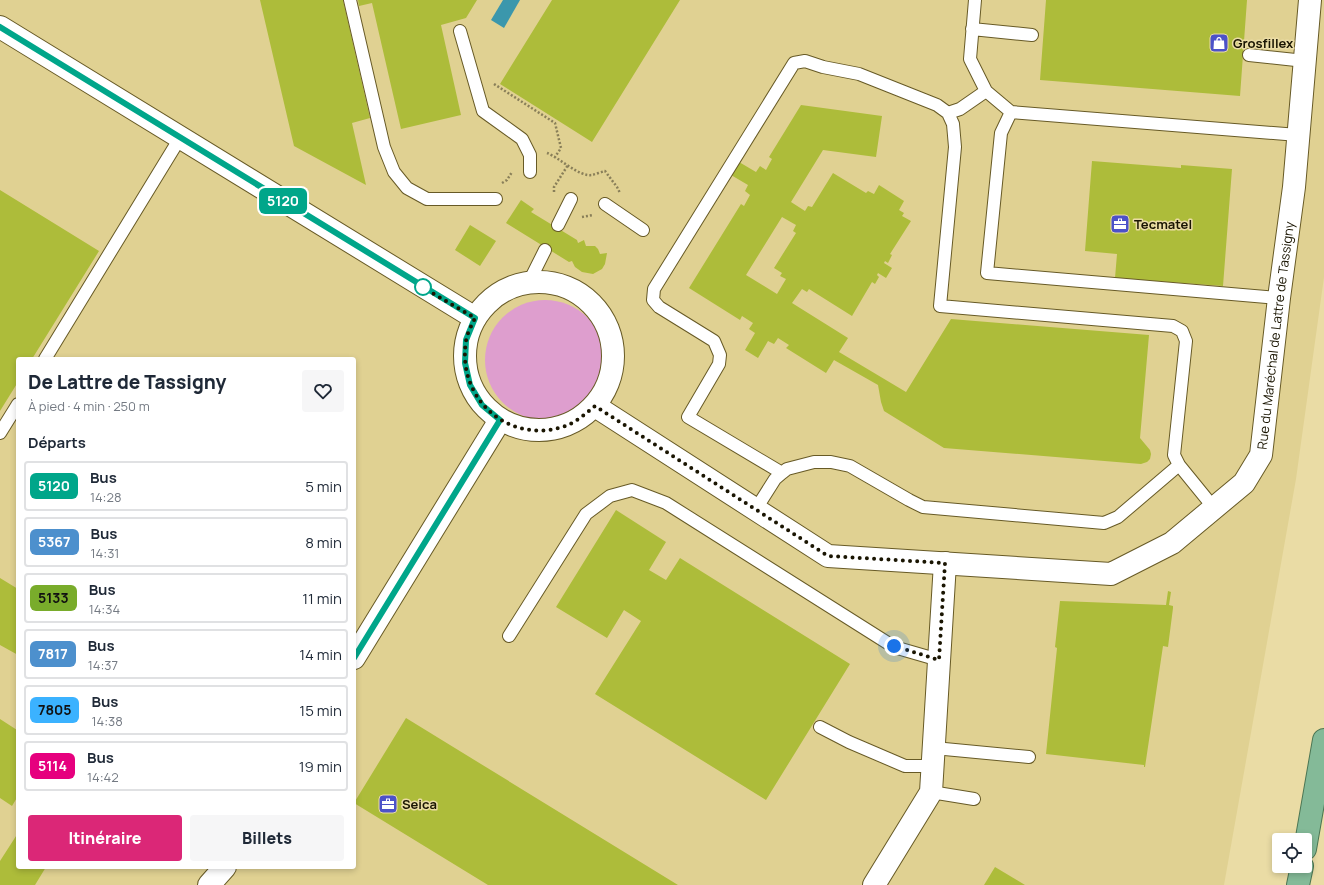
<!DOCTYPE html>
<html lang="fr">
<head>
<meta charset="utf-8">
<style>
	:root { --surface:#fff; --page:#f6f6f7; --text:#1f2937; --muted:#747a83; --line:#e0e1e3; --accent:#db2777 }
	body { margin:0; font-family:Manrope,sans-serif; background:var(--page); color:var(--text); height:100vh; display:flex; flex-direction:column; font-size:15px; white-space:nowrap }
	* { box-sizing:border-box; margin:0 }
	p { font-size:13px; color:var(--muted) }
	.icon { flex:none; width:22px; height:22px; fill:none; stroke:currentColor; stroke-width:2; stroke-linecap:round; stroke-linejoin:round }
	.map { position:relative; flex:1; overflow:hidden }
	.sheet { position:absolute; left:16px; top:357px; width:340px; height:512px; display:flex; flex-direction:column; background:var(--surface); border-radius:4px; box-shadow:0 2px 6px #0003 }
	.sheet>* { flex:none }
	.badge { padding:0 8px; border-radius:6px; font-size:14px; line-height:26px }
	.controls { position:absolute; left:1272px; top:833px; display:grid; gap:8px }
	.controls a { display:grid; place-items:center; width:40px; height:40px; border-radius:4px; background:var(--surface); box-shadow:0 2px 6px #0003; font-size:20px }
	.you { position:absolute; width:20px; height:20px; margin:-10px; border:3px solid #fff; border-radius:50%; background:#1a73e8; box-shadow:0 0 0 6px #1a73e833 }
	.map>.badge { position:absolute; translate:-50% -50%; box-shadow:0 0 0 2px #fff }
	h2 { padding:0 12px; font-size:15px; line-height:36px }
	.round { display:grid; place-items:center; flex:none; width:42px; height:42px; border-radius:4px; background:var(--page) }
	.headline { display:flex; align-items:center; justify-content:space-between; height:68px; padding:0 12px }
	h1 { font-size:19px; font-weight:800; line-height:30px }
	.action { display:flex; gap:8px; margin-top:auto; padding:8px 12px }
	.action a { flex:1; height:46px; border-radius:4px; background:var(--accent); color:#fff; font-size:16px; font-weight:800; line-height:46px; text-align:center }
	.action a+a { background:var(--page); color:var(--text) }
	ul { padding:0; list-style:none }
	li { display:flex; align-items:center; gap:12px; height:50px; margin:0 8px 6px; padding:0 4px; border:2px solid var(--line); border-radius:4px }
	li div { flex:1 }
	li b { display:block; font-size:15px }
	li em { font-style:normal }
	li .badge { min-width:44px; font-weight:700; text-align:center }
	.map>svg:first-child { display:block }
	.built { fill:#e0d192; fill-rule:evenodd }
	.green { fill:#de9ece }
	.water { fill:#3b97ac }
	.building { fill:#adbc3a; fill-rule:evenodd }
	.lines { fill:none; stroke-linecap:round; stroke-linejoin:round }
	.service-casing { stroke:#675a26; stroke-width:14 }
	.minor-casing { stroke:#675a26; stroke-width:24 }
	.trunk-casing { stroke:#4b7553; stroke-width:24 }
	.path { stroke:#897f59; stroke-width:2.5; stroke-dasharray:2 2; stroke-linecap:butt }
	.service { stroke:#fff; stroke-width:12 }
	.minor { stroke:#fff; stroke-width:22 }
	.trunk { stroke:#84ba98; stroke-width:22 }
	.line-casing { stroke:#fff; stroke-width:9 }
	.line { stroke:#00a68a; stroke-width:6 }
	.walk { stroke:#1a1502; stroke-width:4; stroke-dasharray:0 7.2 }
	.stop-dot { fill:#fff; stroke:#00a68a; stroke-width:2 }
	.labels { text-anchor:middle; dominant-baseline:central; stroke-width:3; stroke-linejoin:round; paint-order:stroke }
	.poi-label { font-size:13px; font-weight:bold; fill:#1a1502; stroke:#eadca5; text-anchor:start }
	.street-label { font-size:13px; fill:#1a1502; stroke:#eadca5 }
</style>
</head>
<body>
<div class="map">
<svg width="1324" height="885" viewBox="0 0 1324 885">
	<rect width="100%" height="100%" fill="#eadca5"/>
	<path class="built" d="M 0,0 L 1324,0 L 1324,277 L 1296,479 L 1224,885 L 0,885 ZM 18,359 L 354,359 L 354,867 L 18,867 Z"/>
	<path class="green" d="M485 360a60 60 0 1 1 120 0a60 60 0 1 1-120 0Z"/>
	<path class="water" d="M 503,0 L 520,0 L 504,28 L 491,20 Z"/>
	<path class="building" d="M 260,0 L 343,0 L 370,118 L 352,123 L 366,185 L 294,146 Z
		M 358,0 L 477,0 L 466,18 L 441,25 L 461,115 L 401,129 L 372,3 L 359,6 Z
		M 552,0 L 680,0 L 592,142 L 500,84 Z
		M 1046,0 L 1247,0 L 1240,96 L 1040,80 Z
		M 801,105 L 882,116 L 876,157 L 823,150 L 791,202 L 805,211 L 808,206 L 812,207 L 833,173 L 866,193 L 868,191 L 874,194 L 879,185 L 904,201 L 899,210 L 904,213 L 902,216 L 911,221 L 890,254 L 892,255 L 888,263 L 885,261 L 884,263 L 892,268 L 886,278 L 878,273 L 877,275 L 879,277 L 875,284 L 872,282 L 852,316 L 809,289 L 807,292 L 802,289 L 792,303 L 848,338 L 839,352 L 906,392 L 951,319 L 1149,335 L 1140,438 L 1150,450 L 1151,454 L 1150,459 L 1147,462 L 1141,464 L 944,448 L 884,411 L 881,402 L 878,385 L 834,360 L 826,373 L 786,348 L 789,345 L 778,338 L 774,344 L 768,341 L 758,358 L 745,350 L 755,333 L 749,329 L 753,323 L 742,316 L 740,320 L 689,288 L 741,204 L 744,206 L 750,195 L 745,191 L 748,185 L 731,175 L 739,162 L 756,172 L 760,166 L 766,170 L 772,159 L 769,157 ZM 782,217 L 796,225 L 793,231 L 796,233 L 774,268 L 782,273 L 780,276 L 786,279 L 777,294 L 746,275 Z
		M 1092,161 L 1181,168 L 1181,165 L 1232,169 L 1223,286 L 1115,278 L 1117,254 L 1085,251 Z
		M 0,190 L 99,251 L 32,359 L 18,359 L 18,382 L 0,411 Z
		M 521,200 L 534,209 L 531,212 L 577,240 L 578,243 L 584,240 L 586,246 L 595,246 L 598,249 L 600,254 L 607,253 L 605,264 L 602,269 L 593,274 L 582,272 L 575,267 L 572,261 L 569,262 L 506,223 Z
		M 470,225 L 496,241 L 480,266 L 455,250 Z
		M 616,510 L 666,542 L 649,570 L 666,580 L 680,558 L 850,664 L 766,800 L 595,694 L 641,621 L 624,610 L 607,638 L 556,607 Z
		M 0,578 L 18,589 L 18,655 L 0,645 Z
		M 1168,591 L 1171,592 L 1169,605 L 1173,606 L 1173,608 L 1168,647 L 1163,646 L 1145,767 L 1144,767 L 1144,765 L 1046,754 L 1057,648 L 1055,647 L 1060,601 L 1166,605 Z
		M 406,718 L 678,885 L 488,885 L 354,803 Z
		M 0,719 L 17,730 L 18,728 L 18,796 L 12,806 L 0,798 Z
		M 18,833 L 18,867 L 46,867 L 35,885 L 0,885 L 0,861 Z
		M 995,867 L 1025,885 L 984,885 Z"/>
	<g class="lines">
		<g class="service-casing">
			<path id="service" d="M 350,0 L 384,147 L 394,172 L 407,188 L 427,199 L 496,199
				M 975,0 L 970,59 L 986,91 L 1011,112 L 1298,135
				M 972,29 L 1032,35
				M 460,31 L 483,111 L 522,139 L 530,155 L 530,172
				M 1249,55 L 1305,61
				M 1011,112 L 1001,133 L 987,273 L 1279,298
				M 948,113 L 960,109 L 986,91
				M 605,204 L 643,230
				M 558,225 L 571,199
				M 529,282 L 545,250
				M 45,359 L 180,138
				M 0,433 L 18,404
				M 782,473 L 688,417 L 719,364 L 720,355 L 714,341 L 659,307 L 653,300 L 654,289 L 794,63 L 805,61 L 823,67 L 859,74 L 937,105 L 948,113 L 953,124 L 955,147 L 940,306 L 1173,326 L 1182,331 L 1186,341 L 1174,455 L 1179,465 L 1214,508
				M 756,509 L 775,479 L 782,473 L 787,469 L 814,462 L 831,462 L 850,466 L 909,500 L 923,507 L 1104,523 L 1118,517 L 1179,465
				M 509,636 L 586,514 L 610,496 L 632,490 L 666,503 L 894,647 L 939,660
				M 820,727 L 849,742 L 905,766 L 933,766
				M 934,748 L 1029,757
				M 931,792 L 974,799"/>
		</g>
		<g class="minor-casing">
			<g id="minor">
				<path d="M 0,27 L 475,318"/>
				<circle cx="539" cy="356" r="74"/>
				<path id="s1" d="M 595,406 L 828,556 L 1111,574 L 1172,543 L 1244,483 L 1261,455 L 1279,298 L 1294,187 L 1310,0"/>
				<path d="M 354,658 L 500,420"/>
				<path d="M 209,885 L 225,867"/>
				<path d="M 874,885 L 931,792 L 945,563"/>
			</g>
		</g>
		<g class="trunk-casing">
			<path id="trunk" d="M 1305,849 L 1324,740
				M 1298,885 L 1302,866"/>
		</g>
		<path class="path" d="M 494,84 L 555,123 L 561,148 L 555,157
			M 547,153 C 560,158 579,177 592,175 C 596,174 601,172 605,171 L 617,187 L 620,193
			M 502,183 L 507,180 L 512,172
			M 554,192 L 554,187 L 568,165
			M 582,217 L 593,215"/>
		<use href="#service" class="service"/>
		<use href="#minor" class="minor"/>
		<use href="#trunk" class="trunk"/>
	</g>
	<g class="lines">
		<g class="line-casing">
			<path id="line" d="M 0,27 L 475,318 L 466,340 L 465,363 L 470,385 L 482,405 L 500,420 L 354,658"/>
		</g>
		<use href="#line" class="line"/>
		<path class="walk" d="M 423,287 L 422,287 L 475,318 C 472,325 467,333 466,341 C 457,396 504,442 559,428 C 573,425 584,415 595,406 L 828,556 L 945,563 L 939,660 L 894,646"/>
	</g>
	<defs>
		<g id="shop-square" transform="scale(1)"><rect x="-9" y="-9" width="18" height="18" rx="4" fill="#4c52c8" stroke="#eadca5"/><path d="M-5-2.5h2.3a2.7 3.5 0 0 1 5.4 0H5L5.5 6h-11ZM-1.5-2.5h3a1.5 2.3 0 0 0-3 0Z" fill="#fff"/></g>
		<g id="office-square" transform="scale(1)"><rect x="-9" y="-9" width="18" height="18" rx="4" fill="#4c52c8" stroke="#eadca5"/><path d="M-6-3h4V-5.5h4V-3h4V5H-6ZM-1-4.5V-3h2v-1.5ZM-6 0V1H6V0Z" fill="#fff"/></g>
	</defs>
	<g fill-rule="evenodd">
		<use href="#shop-square" x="1219" y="43"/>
		<use href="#office-square" x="1120" y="224"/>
		<use href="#office-square" x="388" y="804"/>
	</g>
	<circle class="stop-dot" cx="423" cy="287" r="8"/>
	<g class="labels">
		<g class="poi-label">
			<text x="1233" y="43">Grosfillex</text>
			<text x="1134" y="224">Tecmatel</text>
			<text x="402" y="804">Seica</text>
		</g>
		<g class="street-label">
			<text stroke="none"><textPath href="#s1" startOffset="876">Rue du Maréchal de Lattre de Tassigny</textPath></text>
		</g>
	</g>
</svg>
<div class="controls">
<a><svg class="icon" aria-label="locate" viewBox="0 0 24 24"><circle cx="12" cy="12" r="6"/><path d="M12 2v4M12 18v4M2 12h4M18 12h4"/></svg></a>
</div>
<div class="you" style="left:894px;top:646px"></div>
<b class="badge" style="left:283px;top:201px;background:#00a68a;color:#fff">5120</b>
<section class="sheet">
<div class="headline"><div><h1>De Lattre de Tassigny</h1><p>À pied · 4 min · 250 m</p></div><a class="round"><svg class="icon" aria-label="heart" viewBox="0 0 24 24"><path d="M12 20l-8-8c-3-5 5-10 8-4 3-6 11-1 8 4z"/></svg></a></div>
<h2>Départs</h2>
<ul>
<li><span class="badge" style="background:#00a68a;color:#fff">5120</span><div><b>Bus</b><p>14:28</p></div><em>5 min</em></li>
<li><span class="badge" style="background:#4d90cd;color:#fff">5367</span><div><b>Bus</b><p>14:31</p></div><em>8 min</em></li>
<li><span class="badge" style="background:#79ac2b;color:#111">5133</span><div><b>Bus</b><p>14:34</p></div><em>11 min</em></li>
<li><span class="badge" style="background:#4d90cd;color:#fff">7817</span><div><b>Bus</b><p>14:37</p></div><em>14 min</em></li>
<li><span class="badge" style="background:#3bb2ff;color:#111">7805</span><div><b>Bus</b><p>14:38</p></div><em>15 min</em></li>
<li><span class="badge" style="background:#e6007e;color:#fff">5114</span><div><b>Bus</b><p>14:42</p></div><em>19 min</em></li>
</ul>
<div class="action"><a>Itinéraire</a><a>Billets</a></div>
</section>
</div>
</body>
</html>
